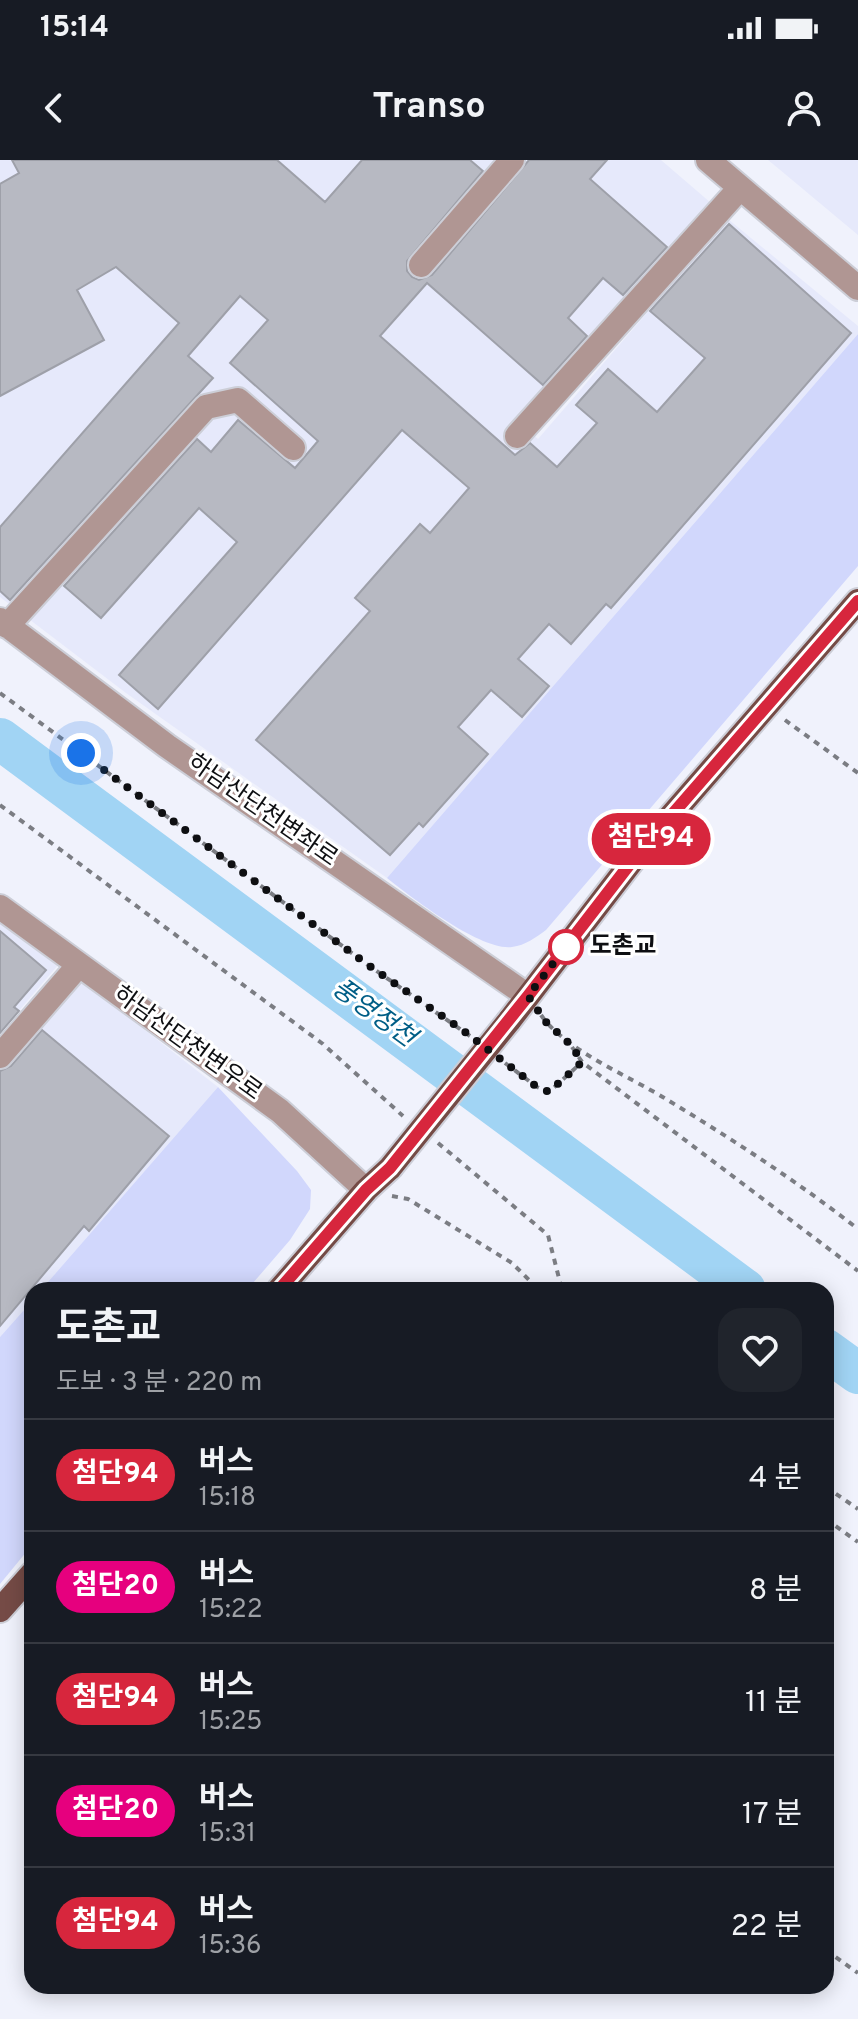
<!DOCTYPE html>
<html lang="ko">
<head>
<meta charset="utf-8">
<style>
	:root { --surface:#171b24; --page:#20242c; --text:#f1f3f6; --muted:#9ea1a6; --line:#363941 }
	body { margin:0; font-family:Overpass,"Noto Sans KR",sans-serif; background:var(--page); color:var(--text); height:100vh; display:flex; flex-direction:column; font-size:30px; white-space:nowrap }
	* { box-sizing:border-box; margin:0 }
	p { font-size:26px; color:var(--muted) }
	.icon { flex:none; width:44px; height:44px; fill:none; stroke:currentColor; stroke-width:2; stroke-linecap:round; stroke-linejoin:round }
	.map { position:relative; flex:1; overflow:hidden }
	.details { position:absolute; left:24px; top:1122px; width:810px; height:712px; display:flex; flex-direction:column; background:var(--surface); border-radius:24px; box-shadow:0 4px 20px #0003 }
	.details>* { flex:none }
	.badge { padding:0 16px; border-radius:26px; font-size:28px; line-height:52px }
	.you { position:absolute; width:40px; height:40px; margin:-20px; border:6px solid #fff; border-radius:50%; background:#1a73e8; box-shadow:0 0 0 12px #1a73e833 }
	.map>.badge { position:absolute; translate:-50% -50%; box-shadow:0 0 0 4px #fff }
	.round { display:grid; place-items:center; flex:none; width:84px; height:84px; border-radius:24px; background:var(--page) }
	.head { display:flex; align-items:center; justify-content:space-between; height:136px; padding:0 32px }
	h1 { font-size:38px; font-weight:700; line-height:60px }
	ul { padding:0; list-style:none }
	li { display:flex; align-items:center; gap:24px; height:112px; padding:0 32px; border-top:2px solid var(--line) }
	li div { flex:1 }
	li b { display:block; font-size:30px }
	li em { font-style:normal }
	li .badge { min-width:88px; font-weight:700; text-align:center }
	.status { display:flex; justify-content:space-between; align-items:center; height:56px; padding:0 40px; background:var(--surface); direction:ltr }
	.status svg { height:22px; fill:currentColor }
	header { display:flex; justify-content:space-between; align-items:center; height:104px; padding:0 32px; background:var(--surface); font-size:36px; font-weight:700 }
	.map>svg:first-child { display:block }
	.built { fill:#e6e9fb }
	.green { fill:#d1d7fc }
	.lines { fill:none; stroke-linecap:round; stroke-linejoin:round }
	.river { stroke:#a1d4f4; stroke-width:42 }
	.building { fill:#b7b9c2; stroke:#9ea0a9; stroke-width:2 }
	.minor-casing { stroke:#ccced7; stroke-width:28 }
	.major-casing { stroke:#ccced7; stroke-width:28 }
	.path { stroke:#7b7d83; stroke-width:4; stroke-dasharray:6 6; stroke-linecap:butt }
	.minor { stroke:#b09693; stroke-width:24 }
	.major { stroke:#754b46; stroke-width:24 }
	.major-bridge-casing { stroke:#ccced7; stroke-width:28; stroke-linecap:butt }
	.major-bridge { stroke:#754b46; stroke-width:24 }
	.line-casing { stroke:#fff; stroke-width:18 }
	.line { stroke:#d7263d; stroke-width:12 }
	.walk { stroke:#0e0f12; stroke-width:8; stroke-dasharray:0 14.4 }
	.stop-dot { fill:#fff; stroke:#d7263d; stroke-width:4 }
	.labels { text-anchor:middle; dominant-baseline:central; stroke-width:6; stroke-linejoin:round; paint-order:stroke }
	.street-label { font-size:24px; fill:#0e0f12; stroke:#fff }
	.stop-label { font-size:24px; font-weight:bold; fill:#0e0f12; stroke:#fff; text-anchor:start }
	.water-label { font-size:26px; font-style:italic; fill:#005e86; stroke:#fff }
</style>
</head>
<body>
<div class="status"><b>15:14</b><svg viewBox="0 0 49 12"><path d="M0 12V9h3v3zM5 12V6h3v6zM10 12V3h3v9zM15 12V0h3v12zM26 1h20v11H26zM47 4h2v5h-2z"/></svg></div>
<header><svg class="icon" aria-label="back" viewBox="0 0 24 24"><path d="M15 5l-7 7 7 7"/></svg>Transo<svg class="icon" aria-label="person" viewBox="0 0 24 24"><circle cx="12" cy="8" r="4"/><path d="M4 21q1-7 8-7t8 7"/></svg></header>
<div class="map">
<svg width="858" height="1859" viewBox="0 0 858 1859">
	<rect width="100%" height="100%" fill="#f0f2fc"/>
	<path class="built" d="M 0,0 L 504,0 L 412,106 L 424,117 L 525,0 L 661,0 L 711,43 L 518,261 L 538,279 L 728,59 L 858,166 L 858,174 L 387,718 L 126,533 L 0,437 Z
		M 768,0 L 858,0 L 858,75 L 779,9 Z
		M 0,761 L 59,804 L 0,873 Z
		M 73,814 L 218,927 L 41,1130 L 32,1130 L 32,1141 L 0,1177 L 0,904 Z"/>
	<path class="green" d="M 858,174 L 858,406 L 546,770 C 535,778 526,785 512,787 C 481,791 412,738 387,718 Z
		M 218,927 L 297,1011 L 311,1030 L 310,1049 L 290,1080 L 247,1130 L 41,1130 Z
		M 32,1141 L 32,1385 L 0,1424 L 0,1177 Z"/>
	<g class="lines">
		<path class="river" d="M 0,579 L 745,1130
			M 826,1190 L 858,1213"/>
	</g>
	<path class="building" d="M 12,0 L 277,0 L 325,42 L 362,0 L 470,0 L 483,11 L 407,101 L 407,111 L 412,117 L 419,120 L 432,115 L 529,0 L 607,0 L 590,19 L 667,87 L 623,135 L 603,118 L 568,158 L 587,176 L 543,225 L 427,123 L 380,176 L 515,295 L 530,283 L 557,307 L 597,263 L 576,245 L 608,209 L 657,252 L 705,198 L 650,151 L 729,64 L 851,173 L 611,448 L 606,444 L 571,484 L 549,464 L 518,499 L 549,526 L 522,557 L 491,530 L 458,567 L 488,594 L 423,667 L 419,663 L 390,695 L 256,580 L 370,451 L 355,438 L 420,364 L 430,373 L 469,328 L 402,270 L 158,549 L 119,515 L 237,382 L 199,348 L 101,458 L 64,426 L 197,279 L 211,292 L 238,260 L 295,308 L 318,281 L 230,203 L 268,160 L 240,136 L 188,196 L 213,218 L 10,440 L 0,431 L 0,367 L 179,163 L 116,107 L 77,130 L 104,180 L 0,236 L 0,24 L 19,13 Z
		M 0,771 L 46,810 L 14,847 L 19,851 L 0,873 Z
		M 42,870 L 169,976 L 89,1071 L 84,1066 L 0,1166 L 0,911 L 11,906 Z"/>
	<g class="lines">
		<g class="minor-casing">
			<path id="minor" d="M 708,0 L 858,128
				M 421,105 L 512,0
				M 517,276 L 740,28
				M 0,460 L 167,586 L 528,836
				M 7,466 L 206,247 L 238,240 L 293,288
				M 0,747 L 280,951 L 366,1030
				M 0,896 L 79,805"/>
		</g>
		<g class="major-casing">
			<path id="major" d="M 509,861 L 636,696 L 858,441
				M 279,1130 L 366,1030 L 390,1008
				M 0,1450 L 32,1414"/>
		</g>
		<path class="path" d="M 0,533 L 368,805 L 470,876
			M 785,560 L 858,613
			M 0,645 L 323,884 L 403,956
			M 541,855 C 565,890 629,916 666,939 C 732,979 798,1022 858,1069
			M 572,887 L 582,902 L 858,1111
			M 505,903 L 537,927 L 549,932 L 582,902
			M 438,983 L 548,1075 L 562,1130
			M 392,1036 L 408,1039 L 512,1103 L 539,1130
			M 826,1327 L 858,1349
			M 826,1359 L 858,1382
			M 826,1790 L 858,1813"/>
		<use href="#minor" class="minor"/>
		<use href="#major" class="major"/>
		<g class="major-bridge-casing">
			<path id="major-bridge" d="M 390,1008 L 509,861"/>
		</g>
		<use href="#major-bridge" class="major-bridge"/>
	</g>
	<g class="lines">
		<g class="line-casing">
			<path id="line" d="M 279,1130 L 366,1030 L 390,1008 L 528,836 L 636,696 L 858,441"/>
		</g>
		<use href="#line" class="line"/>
		<path class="walk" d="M 81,593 L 368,805 L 461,869 L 537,927 L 549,932 L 582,902 L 571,885 L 546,862 L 528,836 L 566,787"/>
	</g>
	<circle class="stop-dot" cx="566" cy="787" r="16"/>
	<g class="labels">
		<g class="street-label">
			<text transform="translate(262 651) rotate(35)">하남산단천변좌로</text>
			<text transform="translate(187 884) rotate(36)">하남산단천변우로</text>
		</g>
		<g class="stop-label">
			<text x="590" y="787">도촌교</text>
		</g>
		<g class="water-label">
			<text transform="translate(373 854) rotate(36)">풍영정천</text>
		</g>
	</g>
</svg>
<div class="you" style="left:81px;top:593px"></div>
<b class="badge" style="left:651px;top:679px;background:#d7263d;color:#fff">첨단94</b>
<section class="details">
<div class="head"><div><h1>도촌교</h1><p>도보 · 3 분 · 220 m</p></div><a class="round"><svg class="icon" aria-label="heart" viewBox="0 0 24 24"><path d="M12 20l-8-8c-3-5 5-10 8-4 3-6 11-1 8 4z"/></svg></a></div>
<ul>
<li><span class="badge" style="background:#d7263d;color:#fff">첨단94</span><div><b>버스</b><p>15:18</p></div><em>4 분</em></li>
<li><span class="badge" style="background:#e6007e;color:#fff">첨단20</span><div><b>버스</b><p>15:22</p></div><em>8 분</em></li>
<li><span class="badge" style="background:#d7263d;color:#fff">첨단94</span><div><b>버스</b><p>15:25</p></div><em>11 분</em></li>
<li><span class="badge" style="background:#e6007e;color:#fff">첨단20</span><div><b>버스</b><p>15:31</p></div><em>17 분</em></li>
<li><span class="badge" style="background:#d7263d;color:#fff">첨단94</span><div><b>버스</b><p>15:36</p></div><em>22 분</em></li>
</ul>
</section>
</div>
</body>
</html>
